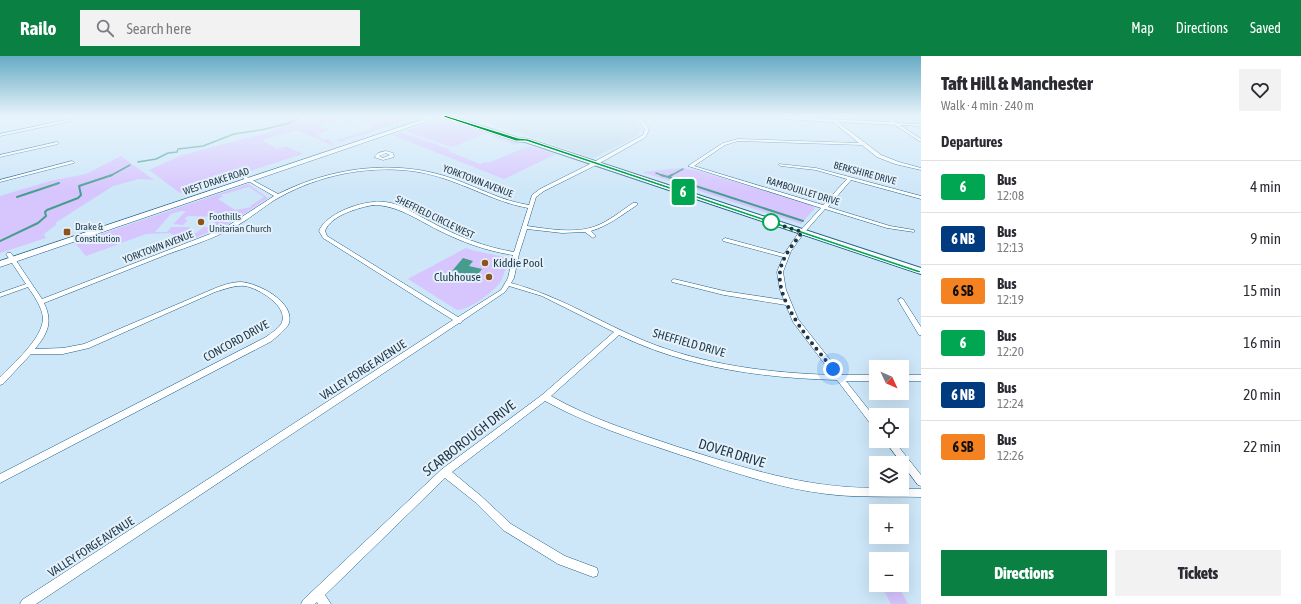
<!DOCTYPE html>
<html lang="en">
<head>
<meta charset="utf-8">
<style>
	:root { --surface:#fff; --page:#f2f2f3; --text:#2b2b33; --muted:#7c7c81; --line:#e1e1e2; --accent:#0b8043 }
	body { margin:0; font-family:"Asap Condensed",sans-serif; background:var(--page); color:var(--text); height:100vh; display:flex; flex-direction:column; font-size:15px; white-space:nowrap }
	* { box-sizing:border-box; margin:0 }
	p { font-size:13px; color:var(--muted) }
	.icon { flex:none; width:22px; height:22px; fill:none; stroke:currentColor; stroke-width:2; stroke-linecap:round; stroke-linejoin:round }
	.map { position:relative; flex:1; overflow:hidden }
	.sheet { display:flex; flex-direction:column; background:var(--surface); width:380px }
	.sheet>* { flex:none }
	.badge { padding:0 8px; border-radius:3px; font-size:14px; line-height:26px }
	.needle { width:26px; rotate:134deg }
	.tools { position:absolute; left:869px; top:304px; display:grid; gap:8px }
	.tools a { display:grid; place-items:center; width:40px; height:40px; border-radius:0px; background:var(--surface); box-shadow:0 4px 16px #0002; font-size:20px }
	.you { position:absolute; width:20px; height:20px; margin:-10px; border:3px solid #fff; border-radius:50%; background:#1a73e8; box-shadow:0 0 0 6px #1a73e833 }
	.map>.badge { position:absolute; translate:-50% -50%; box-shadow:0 0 0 2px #fff }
	h2 { padding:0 20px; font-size:15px; line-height:36px }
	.round { display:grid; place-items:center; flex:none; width:42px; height:42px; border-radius:0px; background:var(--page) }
	.headline { display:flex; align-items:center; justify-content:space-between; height:68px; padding:0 20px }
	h1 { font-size:19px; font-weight:800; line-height:30px }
	.primary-button { display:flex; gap:8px; margin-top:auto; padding:8px 20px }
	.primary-button a { flex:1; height:46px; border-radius:0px; background:var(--accent); color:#fff; font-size:16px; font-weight:800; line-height:46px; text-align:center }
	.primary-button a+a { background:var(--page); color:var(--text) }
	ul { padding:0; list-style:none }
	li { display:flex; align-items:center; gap:12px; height:52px; padding:0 20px; border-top:1px solid var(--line) }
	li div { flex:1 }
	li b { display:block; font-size:15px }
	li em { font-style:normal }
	li .badge { min-width:44px; font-weight:700; text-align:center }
	header { display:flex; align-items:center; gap:24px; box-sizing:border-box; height:56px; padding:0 20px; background:var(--accent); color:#fff }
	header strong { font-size:19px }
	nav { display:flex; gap:22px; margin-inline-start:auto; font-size:14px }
	.search { width:280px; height:36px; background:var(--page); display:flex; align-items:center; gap:10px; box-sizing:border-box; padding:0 14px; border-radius:0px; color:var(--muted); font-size:15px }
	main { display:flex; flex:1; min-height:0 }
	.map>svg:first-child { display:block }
	.built { fill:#bdd8ec }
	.green { fill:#d7c5fe; fill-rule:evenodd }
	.water { fill:#469d8e }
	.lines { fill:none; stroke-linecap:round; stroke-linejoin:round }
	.stream-far1 { stroke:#469d8e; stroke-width:1.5 }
	.stream { stroke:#469d8e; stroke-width:2 }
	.minor-casing { stroke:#1d5f87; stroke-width:1 }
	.secondary-casing { stroke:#1d5f87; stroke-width:2 }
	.primary-casing { stroke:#1d5f87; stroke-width:1 }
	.minor { fill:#fff; fill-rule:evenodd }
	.secondary { fill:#fff; fill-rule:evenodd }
	.primary { fill:#fff; fill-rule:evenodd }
	.line { fill:#00a651; stroke:#fff }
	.walk { stroke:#1d3749; stroke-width:4; stroke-dasharray:0 7.2 }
	.poi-dot { fill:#905316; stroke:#e5f1fa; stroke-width:1.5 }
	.stop-dot { fill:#fff; stroke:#00a651; stroke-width:2 }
	.labels { text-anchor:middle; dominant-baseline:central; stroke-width:4; stroke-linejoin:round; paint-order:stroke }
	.far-street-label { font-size:10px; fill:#1d3749; stroke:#e5f1fa }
	.far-poi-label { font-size:10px; fill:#1d3749; stroke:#e5f1fa; text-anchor:start }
	.poi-label { font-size:12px; fill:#1d3749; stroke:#e5f1fa; text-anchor:start }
	.street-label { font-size:12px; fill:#1d3749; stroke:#e5f1fa }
	.near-street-label { font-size:14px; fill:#1d3749; stroke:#e5f1fa }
</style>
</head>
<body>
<header>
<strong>Railo</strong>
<div class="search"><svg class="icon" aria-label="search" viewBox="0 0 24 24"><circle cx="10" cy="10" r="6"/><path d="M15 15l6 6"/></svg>Search here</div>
<nav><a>Map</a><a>Directions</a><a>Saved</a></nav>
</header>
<main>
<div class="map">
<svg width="921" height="548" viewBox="0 0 921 548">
	<rect width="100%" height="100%" fill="#cde6f8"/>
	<path class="built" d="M 469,60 L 633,60 L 641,74 L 635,81 L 593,102 Z"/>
	<path class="green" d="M 305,60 L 419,60 L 340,86 L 336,84 L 370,74 L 374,68 C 365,65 357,62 349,65 L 351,67 L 344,69 L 347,64 L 337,63 L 333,67 L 319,71 L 329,73 L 317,79 L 323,84 L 328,83 L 334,88 L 331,89 L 297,74 L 262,84 L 277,93 L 286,90 L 303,98 L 180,137 L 149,114 L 182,99 L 274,75 L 278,72 L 276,69 L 278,67 Z
		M 441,63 L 450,64 L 520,87 L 515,89 L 492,81 L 495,80 L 487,77 L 452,91 L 405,75 Z
		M 401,76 L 451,94 L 448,95 L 480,108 L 485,106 L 488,107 L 529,90 L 556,98 L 504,123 L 392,79 Z
		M 121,100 L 154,124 L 139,123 L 113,130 L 55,167 L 57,168 L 44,178 L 46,182 L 0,197 L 0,140 L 50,125 L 86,118 Z
		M 682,112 L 699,115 L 811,149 L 815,152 L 801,168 L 642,116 Z
		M 248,128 L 268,142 L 228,168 L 185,186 L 170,177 L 146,178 L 86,200 L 75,187 ZM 249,131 L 264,141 L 250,150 L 252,151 L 235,154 L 218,143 L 223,140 L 220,139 ZM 180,155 L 186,155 L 173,168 L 183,169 L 188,164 L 184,163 L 188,160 L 219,161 L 211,171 L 204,171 L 196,177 L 186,176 L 190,171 L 171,171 L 167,176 L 155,176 L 171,158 Z
		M 466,192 C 478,197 500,198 508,204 C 506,210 504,219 501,225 C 494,236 469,254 457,254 L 408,223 Z
		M 881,529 L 898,529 L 908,548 L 891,548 Z"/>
	<path class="water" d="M 463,202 L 473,205 L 469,210 L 482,213 L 476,221 L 452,215 Z"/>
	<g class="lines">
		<path class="stream-far1" d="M 138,106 L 156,103 L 168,97 L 177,96 L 178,93 L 203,90 L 234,78 L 261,74 L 286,68 L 297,63 L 297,60
			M 656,117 L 664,120
			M 110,120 L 130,109
			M 670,120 L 683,113"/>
		<path class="stream" d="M 661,119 L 668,121 L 672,119
			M 668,121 L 803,165
			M 17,141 L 59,127
			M 0,185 L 38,167 L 46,160 L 45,156 L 47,154 L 78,142 L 81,139 L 79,130 L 112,119"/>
		<g class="minor-casing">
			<path id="minor" d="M 636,60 L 640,60 L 649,73 L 646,81 L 598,108 L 544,135 L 536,141 L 527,170 C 549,173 575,178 596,170 C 609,165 621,155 633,147 L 637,147 L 637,149 C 622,159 608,170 591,175 L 596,180 L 593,182 L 585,176 L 562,177 L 527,173 L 519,198 L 514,222 L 511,227 C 560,240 599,266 645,285 C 704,309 770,317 833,319 L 793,266 L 786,249 L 724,239 L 672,226 L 671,225 L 674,223 L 724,235 L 784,244 L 780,234 L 777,216 L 783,201 L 723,185 L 722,184 L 725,182 L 784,198 L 800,175 L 821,152 L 688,110 L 723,87 L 738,83 L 859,87 L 833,66 L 734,60 L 764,60 L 891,66 L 882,60 L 887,60 L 896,67 L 921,68 L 921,70 L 900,69 L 921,83 L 921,86 L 895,69 L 838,66 L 881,99 L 899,106 L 921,112 L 921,114 L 895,108 L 877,101 L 862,89 L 738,85 L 725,89 L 694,110 L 823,149 L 847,123 L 816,114 L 781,110 L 779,109 L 779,108 L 816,112 L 921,140 L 921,143 L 851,124 L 828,151 L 890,170 L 914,174 L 914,176 L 887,172 L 825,153 L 804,177 L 791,195 L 783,216 L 786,234 L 798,263 L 842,319 L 876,319 L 876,325 L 846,325 L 876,363 L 876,372 L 873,371 L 837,324 C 763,322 687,312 619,279 L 551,340 C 591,363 634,376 678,391 C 745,412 804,432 876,432 L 876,433 L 921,433 L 921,441 C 890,440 858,442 827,438 C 776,432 727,414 678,398 C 633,383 587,368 545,345 L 452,416 L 481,440 L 511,468 L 565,500 L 597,512 L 598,516 L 597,520 L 593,521 L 558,508 L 503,474 L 475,446 L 445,422 L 325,539 L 331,548 L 318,548 L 317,546 L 315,548 L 301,548 L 303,544 L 442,413 L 542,339 L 614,276 L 542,240 L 509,230 L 505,236 L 462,265 L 461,267 L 459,267 L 36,548 L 20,548 L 22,544 L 453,264 L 323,182 L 319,175 C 326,158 357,147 374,146 C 380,145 388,146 395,148 C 407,152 419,160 431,166 C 457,180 484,191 514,196 L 528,152 C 500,147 477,134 451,125 C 435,119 418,115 401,114 C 357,111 311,122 273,145 C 258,155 244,167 227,175 C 209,184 188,191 168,198 C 127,214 85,231 44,247 C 53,266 48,277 35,293 L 63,292 L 84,288 L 211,234 C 220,230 231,226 241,226 C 258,227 295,246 289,267 C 287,273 277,280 272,285 L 0,427 L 0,418 L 266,281 C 271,277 280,272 282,266 C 288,250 258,232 245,230 C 235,229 225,233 215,236 L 89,292 L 63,298 L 31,298 L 3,328 L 0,329 L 0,321 C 13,308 43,282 43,262 C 42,251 34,240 28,231 L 0,241 L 0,237 L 26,228 L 6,198 L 7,197 L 11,197 L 42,243 L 223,173 L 274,140 L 243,122 L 243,121 L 245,120 L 278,138 C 332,111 396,102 454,123 C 479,132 502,145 529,149 L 532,139 L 540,133 L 594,106 L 643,79 L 645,73 ZM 373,149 C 397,149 416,163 438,174 C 462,186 486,195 513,199 L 508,222 L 501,234 L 458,261 L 327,180 L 325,175 C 331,159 358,152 373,149 Z
				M 70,63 L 71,63 L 71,65 L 0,80 L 0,78 Z
				M 57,86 L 59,87 L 58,88 L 0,101 L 0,99 Z
				M 386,95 L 393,97 L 394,101 L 383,104 L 374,101 L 378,97 ZM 386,97 L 390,99 L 383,102 L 379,100 Z
				M 72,105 L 74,106 L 74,107 L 0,126 L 0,124 Z
				M 901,242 L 903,243 L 921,271 L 921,279 L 919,279 L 898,244 Z
				M 902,319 L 921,319 L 921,325 L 902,325 Z
				M 885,385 L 894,385 L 921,419 L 921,430 L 918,429 Z"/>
		</g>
		<g class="secondary-casing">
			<path id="secondary" d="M 443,60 L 451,60 L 518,82 L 528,83 L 921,212 L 921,218 L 525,86 L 516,85 Z"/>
		</g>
		<g class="primary-casing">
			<path id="primary" d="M 433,60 L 442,60 L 0,211 L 0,205 Z"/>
		</g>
		<use href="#minor" class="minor"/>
		<use href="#secondary" class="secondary"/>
		<use href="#primary" class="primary"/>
	</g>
	<linearGradient id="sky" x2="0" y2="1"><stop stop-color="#67abc4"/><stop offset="0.44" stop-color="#e8f4fc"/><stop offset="1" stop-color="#e8f4fc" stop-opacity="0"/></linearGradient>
	<rect width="921" height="137" fill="url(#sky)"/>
	<path class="line" d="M 444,59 L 518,82 L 528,83 L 921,215 L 919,217 L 526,85 L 516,85 L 444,61 Z"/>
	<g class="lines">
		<path class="walk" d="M 771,166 L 802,176 C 794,188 782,200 780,216 C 776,247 814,290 833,313"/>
	</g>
	<g class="poi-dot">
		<circle cx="201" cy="166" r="4"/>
		<rect x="63" y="172" width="8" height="8" rx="2"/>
		<circle cx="485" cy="207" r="4"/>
		<circle cx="489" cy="221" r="4"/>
	</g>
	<circle class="stop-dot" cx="771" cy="166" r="8"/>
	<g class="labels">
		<g class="far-street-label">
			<text transform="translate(865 117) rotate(15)">BERKSHIRE DRIVE</text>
			<text transform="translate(216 125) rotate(-18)">WEST DRAKE ROAD</text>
			<text transform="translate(478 125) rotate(21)">YORKTOWN AVENUE</text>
			<text transform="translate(803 135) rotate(17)">RAMBOUILLET DRIVE</text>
			<text transform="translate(435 161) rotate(26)">SHEFFIELD CIRCLE WEST</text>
			<text transform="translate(158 191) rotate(-21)">YORKTOWN AVENUE</text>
		</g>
		<g class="far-poi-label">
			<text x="209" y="160">Foothills<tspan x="209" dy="12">Unitarian Church</tspan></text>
			<text x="75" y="170">Drake &amp;<tspan x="75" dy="12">Constitution</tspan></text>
		</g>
		<g class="poi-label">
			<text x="493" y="207">Kiddie Pool</text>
			<text x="481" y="221" text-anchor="end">Clubhouse</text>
		</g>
		<g class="street-label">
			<text transform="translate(236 285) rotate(-29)">CONCORD DRIVE</text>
			<text transform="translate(689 287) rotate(16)">SHEFFIELD DRIVE</text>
			<text transform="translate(363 314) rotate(-33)">VALLEY FORGE AVENUE</text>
			<text transform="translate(91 491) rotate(-33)">VALLEY FORGE AVENUE</text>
		</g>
		<g class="near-street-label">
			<text transform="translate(469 382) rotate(-38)">SCARBOROUGH DRIVE</text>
			<text transform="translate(732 397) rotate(17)">DOVER DRIVE</text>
		</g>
	</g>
</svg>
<div class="tools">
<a><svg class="needle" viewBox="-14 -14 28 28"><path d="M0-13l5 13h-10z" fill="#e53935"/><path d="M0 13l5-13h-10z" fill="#7c7c81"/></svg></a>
<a><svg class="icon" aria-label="locate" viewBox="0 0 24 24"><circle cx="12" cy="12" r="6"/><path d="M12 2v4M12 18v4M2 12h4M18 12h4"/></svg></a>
<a><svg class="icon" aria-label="layers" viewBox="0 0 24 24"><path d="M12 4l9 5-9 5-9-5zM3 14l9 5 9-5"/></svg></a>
<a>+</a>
<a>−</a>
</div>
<div class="you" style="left:833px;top:313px"></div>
<b class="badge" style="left:683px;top:136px;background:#00a651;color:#fff">6</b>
</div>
<section class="sheet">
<div class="headline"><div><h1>Taft Hill &amp; Manchester</h1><p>Walk · 4 min · 240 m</p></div><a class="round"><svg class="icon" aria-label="heart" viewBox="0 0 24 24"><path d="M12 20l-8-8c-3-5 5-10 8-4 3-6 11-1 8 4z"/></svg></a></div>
<h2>Departures</h2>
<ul>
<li><span class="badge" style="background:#00a651;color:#fff">6</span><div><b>Bus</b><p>12:08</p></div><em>4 min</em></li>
<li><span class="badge" style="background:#003b80;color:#fff">6 NB</span><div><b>Bus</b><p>12:13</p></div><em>9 min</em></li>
<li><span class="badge" style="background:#f58220;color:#111">6 SB</span><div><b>Bus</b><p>12:19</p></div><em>15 min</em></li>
<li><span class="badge" style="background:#00a651;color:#fff">6</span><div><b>Bus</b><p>12:20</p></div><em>16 min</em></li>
<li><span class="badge" style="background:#003b80;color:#fff">6 NB</span><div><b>Bus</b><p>12:24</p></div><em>20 min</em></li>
<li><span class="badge" style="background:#f58220;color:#111">6 SB</span><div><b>Bus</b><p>12:26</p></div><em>22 min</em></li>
</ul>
<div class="primary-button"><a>Directions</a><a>Tickets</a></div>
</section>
</main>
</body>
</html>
